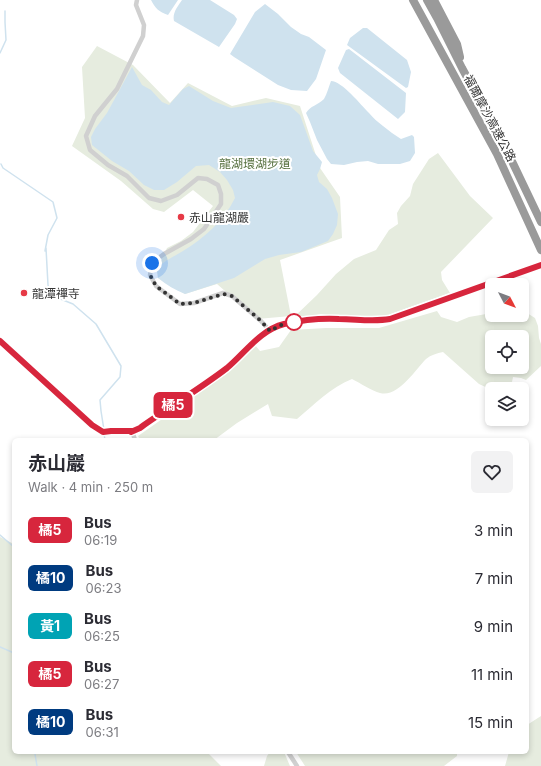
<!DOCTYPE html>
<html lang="en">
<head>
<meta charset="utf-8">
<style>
	:root { --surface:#fff; --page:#f2f2f3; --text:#2b2b33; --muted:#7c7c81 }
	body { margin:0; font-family:Inter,"Noto Sans TC",sans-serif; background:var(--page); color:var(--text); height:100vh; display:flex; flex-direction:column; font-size:15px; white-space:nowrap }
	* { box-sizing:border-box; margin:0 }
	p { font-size:13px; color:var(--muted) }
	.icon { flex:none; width:22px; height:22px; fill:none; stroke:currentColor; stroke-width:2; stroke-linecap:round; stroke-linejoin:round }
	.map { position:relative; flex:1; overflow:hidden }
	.sheet { position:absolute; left:12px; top:438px; width:517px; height:316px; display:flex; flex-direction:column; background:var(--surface); border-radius:6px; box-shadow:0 2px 6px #0003 }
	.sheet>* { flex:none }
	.badge { padding:0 8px; border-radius:6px; font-size:14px; line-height:26px }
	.needle { width:26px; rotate:131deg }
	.tools { position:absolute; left:485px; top:278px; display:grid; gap:8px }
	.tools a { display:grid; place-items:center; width:44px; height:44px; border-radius:6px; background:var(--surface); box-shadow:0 2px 6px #0003; font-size:20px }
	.you { position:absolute; width:20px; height:20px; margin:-10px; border:3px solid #fff; border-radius:50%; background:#1a73e8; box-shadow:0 0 0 6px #1a73e833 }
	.map>.badge { position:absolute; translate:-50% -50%; box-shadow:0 0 0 2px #fff }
	.round { display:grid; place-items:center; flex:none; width:42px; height:42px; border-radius:6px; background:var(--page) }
	.overview { display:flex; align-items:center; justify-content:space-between; height:68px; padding:0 16px }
	h1 { font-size:19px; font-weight:700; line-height:30px }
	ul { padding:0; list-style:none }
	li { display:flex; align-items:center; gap:12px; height:48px; padding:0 16px }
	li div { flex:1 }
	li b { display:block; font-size:15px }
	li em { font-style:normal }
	li .badge { min-width:44px; font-weight:700; text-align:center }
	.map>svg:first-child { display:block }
	.green { fill:#e6ecdf; fill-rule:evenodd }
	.water { fill:#cfe2ee }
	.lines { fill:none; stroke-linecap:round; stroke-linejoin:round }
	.stream { stroke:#cfe2ee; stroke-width:1.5 }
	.street { stroke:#d0d0d0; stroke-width:4.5 }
	.secondary { stroke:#bdbdbd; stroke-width:6 }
	.highway { stroke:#9a9a9a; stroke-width:8 }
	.line-casing { stroke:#fff; stroke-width:9 }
	.line { stroke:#d7263d; stroke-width:6 }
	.walk { stroke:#333; stroke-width:4; stroke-dasharray:0 7.2 }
	.poi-dot { fill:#e63946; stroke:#fff; stroke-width:1.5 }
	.stop-dot { fill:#fff; stroke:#d7263d; stroke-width:2 }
	.labels { text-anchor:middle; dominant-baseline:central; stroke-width:4; stroke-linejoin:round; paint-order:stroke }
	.street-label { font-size:12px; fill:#333; stroke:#fff }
	.park-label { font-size:12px; fill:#56703f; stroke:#fff }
	.poi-label { font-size:12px; fill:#333; stroke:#fff; text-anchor:start }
</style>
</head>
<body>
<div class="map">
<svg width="541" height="766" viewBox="0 0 541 766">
	<rect width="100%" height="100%" fill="#fff"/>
	<path class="green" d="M 97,46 L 133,65 L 170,103 L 188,83 L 232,106 L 266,98 L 300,106 L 320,168 L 340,197 L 342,238 L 280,260 L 291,316 L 257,319 L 217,284 L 185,294 L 158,278 L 157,269 L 167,248 L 181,241 L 193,232 L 213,206 L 193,190 L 164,212 L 153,209 L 121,181 L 72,146 L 85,118 L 82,67 Z
		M 438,153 L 470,196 L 493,218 L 441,272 L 442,280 L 450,293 L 385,316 L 367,318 L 338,317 L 321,314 L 308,317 L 294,317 L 317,295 L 336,274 L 354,259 L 376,250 L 389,230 L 398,224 L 397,213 L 401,206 L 410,196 L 413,184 L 429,159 Z
		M 437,311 L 441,317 L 457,322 L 469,317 L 492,313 L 492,315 L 522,315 L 522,312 L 527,313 L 535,318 L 538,326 L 539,338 L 541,344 L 541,366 L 526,380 L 521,378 L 513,377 L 512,382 L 508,389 L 492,389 L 492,390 L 479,384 L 443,352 C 437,353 431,355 426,359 C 415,370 398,398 380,393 C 372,391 360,383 352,379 C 331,387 314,405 297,419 L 272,416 L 268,404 L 237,423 L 214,440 L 140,440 L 138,436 L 195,396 L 229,372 L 255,345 L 260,351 L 279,347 L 291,330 L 326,328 L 379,328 ZM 492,337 L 522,337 L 522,367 L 492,367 Z
		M 0,537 L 14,544 L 14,752 L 207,752 L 221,766 L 0,766 Z
		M 541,716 L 541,766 L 505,766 L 509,752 L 527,752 L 527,725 Z
		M 270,752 L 284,752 L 290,766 L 264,766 L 267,756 Z
		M 296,752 L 457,752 L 457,756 L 444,766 L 305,766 Z"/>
	<path class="water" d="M 151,0 L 178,0 L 168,15 C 159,12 155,8 151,0 Z
		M 182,0 L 210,0 L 234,15 L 237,19 L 235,24 L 219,47 L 174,21 C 172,13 178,6 182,0 Z
		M 265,4 L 278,14 L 291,27 L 301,34 L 309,37 L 326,50 L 316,79 L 307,91 L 291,90 L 278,85 L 234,57 L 230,54 L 255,12 Z
		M 363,28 L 367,28 L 407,60 L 411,72 L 408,87 L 406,88 L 347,45 L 350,38 Z
		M 349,49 L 406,93 L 405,112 L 398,119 L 340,73 L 338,68 L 346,50 Z
		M 132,67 L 142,85 L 151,90 L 162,102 L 169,105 L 183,89 L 189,86 L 213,101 L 231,108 L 273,102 L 290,106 L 300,115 L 313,151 L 322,162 L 320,169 L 317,175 L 319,182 L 327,189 L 332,198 L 338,214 L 337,225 L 333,234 L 328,241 L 301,252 L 279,255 L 265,259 L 234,278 L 185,294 C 175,290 167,285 158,278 L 157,269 C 164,260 174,257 183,251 C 204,238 224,221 235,198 L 233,190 L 227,180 L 220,172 L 209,165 L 196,166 L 177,182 L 164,190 L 154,190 L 144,185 L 129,171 L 112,161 L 92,145 L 91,137 L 95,129 L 107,113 Z
		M 331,81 C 342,81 361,105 369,113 C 373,118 378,122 383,126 C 389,131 395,135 401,139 L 412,135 L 414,137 L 415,153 L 410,161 L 400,164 L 378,164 L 368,161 L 357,162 L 344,165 L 331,164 L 327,159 L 317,140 L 310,122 L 306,113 C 310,106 318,105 324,99 C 327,94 329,86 331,81 Z"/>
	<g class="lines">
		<path class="stream" d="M 0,53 L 6,40 L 5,22 L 5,11
			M 1,164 L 3,168 L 53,202 L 57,218 L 48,235 L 45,251
			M 46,248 L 48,285 L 50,292 L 58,298 L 73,304 L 96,324 L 121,366 L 120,377 L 100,400 L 101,411 L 104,430
			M 104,434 L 105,440
			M 0,535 L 14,547
			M 0,647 L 14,653
			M 14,679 L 14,700
			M 34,752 L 35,754 L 37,766"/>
		<path class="street" d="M 137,0 L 136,5 L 144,25 L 143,36 L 117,89 L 95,116 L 86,136 L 90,150 L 108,165 L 127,176 L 149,198 L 161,201 L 177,195 L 198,178 L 207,179 L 218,185 L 221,194 L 221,204 L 204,229 L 191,239 L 164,254 L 152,263 L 150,275 L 156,286 L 180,304 L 194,303 L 223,293 L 232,296 L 261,321 L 270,331
			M 0,341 L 98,429 L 103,432 L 111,431 L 132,431 L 135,440
			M 288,752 L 297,766"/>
		<path class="secondary" d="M 131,432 L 145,425 L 215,376 L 227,367 L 262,335 L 278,326 L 288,323 L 313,319 L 337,319 L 378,320 L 390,319 L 541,265"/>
		<path class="highway" d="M 413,0 L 497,154 L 541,250
			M 427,0 L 437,18 L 462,68 L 509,155 L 541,222
			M 434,0 L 457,44 L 460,57"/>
	</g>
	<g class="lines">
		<g class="line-casing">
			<path id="line" d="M 0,341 L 92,425 L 103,432 L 111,431 L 132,431 L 131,432 L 140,428 L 144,425 C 171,406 201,388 227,368 C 245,353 260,330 284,324 C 302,320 321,318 339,319 C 356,319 373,322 390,319 L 541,265"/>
		</g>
		<use href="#line" class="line"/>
		<path class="walk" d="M 152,263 L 150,275 L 156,286 L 180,304 L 194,303 L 223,294 L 232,296 L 261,321 L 270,331 L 281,325 L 294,322"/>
	</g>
	<g class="poi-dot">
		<circle cx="181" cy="217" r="4"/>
		<circle cx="24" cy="293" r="4"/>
	</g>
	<circle class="stop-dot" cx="294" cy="322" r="8"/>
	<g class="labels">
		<g class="street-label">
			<text transform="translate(490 118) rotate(62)">福爾摩沙高速公路</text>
		</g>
		<g class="park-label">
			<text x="255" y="163">龍湖環湖步道</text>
		</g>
		<g class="poi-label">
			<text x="189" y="217">赤山龍湖嚴</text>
			<text x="32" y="293">龍潭禪寺</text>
		</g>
	</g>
</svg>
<div class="tools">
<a><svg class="needle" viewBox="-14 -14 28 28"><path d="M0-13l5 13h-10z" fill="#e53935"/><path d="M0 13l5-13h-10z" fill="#7c7c81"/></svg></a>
<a><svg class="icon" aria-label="locate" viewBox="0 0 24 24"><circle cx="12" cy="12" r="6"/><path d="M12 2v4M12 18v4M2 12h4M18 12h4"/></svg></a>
<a><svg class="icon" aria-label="layers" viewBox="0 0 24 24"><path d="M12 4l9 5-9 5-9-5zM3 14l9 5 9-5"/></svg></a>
</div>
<div class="you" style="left:152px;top:263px"></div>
<b class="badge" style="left:173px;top:405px;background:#d7263d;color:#fff">橘5</b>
<section class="sheet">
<div class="overview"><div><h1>赤山巖</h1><p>Walk · 4 min · 250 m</p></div><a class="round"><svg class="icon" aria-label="heart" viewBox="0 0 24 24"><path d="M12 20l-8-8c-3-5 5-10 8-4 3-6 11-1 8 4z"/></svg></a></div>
<ul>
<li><span class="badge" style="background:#d7263d;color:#fff">橘5</span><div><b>Bus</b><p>06:19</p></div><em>3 min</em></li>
<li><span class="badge" style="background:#003b80;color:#fff">橘10</span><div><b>Bus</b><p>06:23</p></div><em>7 min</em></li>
<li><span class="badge" style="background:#00a3b4;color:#fff">黃1</span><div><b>Bus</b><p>06:25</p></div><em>9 min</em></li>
<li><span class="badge" style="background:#d7263d;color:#fff">橘5</span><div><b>Bus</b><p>06:27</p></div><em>11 min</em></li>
<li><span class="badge" style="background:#003b80;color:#fff">橘10</span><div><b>Bus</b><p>06:31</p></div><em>15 min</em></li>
</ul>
</section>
</div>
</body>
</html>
